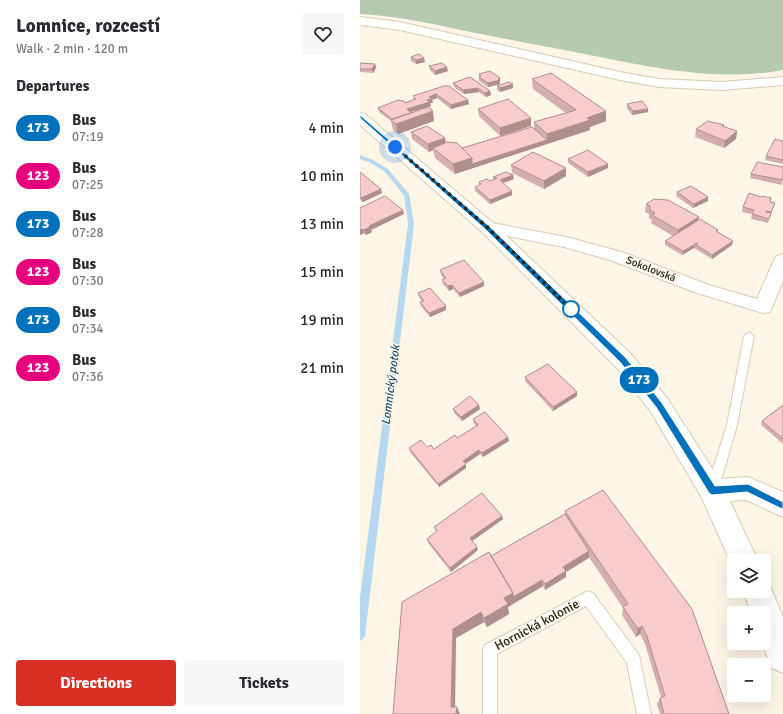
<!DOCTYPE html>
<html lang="en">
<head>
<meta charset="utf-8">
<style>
	:root { --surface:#fff; --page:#f7f7f7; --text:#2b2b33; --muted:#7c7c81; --accent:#d93025 }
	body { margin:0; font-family:Signika,sans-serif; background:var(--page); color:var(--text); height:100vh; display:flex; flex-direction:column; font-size:15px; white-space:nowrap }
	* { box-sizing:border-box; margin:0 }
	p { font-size:13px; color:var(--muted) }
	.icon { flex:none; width:22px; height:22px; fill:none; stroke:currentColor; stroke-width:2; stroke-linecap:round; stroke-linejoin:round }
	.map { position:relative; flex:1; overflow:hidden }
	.side { display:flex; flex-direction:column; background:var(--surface); width:360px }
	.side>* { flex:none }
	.badge { padding:0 8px; border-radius:13px; font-size:14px; line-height:26px }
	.controls { position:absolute; left:367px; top:554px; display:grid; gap:8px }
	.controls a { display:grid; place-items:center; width:44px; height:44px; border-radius:4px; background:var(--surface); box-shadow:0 4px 16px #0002; font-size:20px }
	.you { position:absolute; width:20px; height:20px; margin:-10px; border:3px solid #fff; border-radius:50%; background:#1a73e8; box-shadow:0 0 0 6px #1a73e833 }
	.map>.badge { position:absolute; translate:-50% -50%; box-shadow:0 0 0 2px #fff }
	h2 { padding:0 16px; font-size:15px; line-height:36px }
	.round { display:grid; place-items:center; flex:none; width:42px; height:42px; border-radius:4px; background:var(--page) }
	.overview { display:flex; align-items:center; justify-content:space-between; height:68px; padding:0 16px }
	h1 { font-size:19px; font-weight:700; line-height:30px }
	.primary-button { display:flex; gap:8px; margin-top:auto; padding:8px 16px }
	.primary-button a { flex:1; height:46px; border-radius:4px; background:var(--accent); color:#fff; font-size:16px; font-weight:700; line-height:46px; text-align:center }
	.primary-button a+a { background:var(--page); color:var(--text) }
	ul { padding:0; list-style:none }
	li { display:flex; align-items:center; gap:12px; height:48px; padding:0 16px }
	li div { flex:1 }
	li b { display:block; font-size:15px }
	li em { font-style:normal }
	li .badge { min-width:44px; font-weight:700; text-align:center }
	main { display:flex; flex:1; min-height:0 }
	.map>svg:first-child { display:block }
	.green { fill:#b6cab1 }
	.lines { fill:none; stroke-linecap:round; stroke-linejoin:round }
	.stream { fill:#b5d7ef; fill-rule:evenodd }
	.lane-casing { stroke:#d7cbb3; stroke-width:2 }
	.street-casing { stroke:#d7cbb3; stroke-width:2 }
	.secondary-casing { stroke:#d7cbb3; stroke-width:2 }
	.lane { fill:#fff; fill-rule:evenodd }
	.street { fill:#fff; fill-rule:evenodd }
	.secondary { fill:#fff; fill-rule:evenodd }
	.wall { fill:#d5afae }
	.shaded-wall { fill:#ae8f8d }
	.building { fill:#f8ccca; stroke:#ae8f8d }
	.line { fill:#0072bc; stroke:#fff }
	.walk { stroke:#2a261d; stroke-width:4; stroke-dasharray:0 7.2 }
	.stop-dot { fill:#fff; stroke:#0072bc; stroke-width:2 }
	.labels { text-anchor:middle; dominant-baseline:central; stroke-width:3; stroke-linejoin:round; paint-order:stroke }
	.street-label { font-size:11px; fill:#2a261d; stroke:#fdf6e7 }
	.water-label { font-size:12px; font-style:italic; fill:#1a5173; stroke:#fdf6e7 }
	.near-street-label { font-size:13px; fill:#2a261d; stroke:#fdf6e7 }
</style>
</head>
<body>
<main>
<section class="side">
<div class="overview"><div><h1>Lomnice, rozcestí</h1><p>Walk · 2 min · 120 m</p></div><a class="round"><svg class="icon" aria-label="heart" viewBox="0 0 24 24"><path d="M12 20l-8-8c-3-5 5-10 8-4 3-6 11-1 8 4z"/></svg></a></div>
<h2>Departures</h2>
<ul>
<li><span class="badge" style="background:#0072bc;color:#fff">173</span><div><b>Bus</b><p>07:19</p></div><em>4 min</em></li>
<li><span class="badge" style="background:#e6007e;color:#fff">123</span><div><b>Bus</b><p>07:25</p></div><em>10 min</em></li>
<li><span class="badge" style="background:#0072bc;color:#fff">173</span><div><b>Bus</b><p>07:28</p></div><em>13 min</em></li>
<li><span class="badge" style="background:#e6007e;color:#fff">123</span><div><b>Bus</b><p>07:30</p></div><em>15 min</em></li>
<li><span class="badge" style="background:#0072bc;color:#fff">173</span><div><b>Bus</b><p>07:34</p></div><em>19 min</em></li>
<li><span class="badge" style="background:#e6007e;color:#fff">123</span><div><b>Bus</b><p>07:36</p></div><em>21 min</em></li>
</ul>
<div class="primary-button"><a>Directions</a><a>Tickets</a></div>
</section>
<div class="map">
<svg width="423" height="714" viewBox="0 0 423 714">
	<rect width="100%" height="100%" fill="#fdf6e7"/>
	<path class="green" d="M 0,0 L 423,0 L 423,70 C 363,81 304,70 245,58 C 205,50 166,43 126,35 C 84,27 43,16 0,14 Z"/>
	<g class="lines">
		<path class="stream" d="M 0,155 L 13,160 L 28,169 L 49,194 L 54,224 L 5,636 L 3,639 L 0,641 L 0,598 L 48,224 L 44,195 L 24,171 L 9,162 L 0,159 Z"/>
		<g class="lane-casing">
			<path id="lane" d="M 389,332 L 394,336 L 377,425 L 359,488 L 357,492 L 353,493 L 349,492 L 347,488 L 367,425 L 384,336 Z
				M 228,591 L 233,593 L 279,655 L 291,714 L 277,714 L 267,663 L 226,606 L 137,654 L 137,714 L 123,714 L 123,650 L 125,645 Z"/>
		</g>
		<g class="street-casing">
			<path id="street" d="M 127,222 L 206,237 L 262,252 L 349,285 L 397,299 L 414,260 L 417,256 L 423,254 L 423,281 L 410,312 L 403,313 L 337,293 L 250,260 L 204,247 L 121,231 L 119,227 L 121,223 Z"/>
		</g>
		<g class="secondary-casing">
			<path id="secondary" d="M 0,17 L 40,22 L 260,72 L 299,79 L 362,82 L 423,77 L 423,85 L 362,90 L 299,87 L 260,80 L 40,30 L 0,25 Z
				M 0,113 L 5,114 L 133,223 L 271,354 L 307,398 L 359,479 L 388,477 L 423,492 L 423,517 L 386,500 L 370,501 L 398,561 L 374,561 L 374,570 L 342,498 L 291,412 L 255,366 L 121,231 L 0,125 Z
				M 404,579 L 408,581 L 423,617 L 423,673 L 412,668 L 402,643 L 404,643 L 404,613 L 391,613 L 383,591 L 404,591 Z"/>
		</g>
		<use href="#lane" class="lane"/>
		<use href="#street" class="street"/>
		<use href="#secondary" class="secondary"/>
	</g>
	<path class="wall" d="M 51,57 L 64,58 L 65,62 L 56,64 L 51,61 Z
		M 0,63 L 15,64 L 16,68 L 13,73 L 0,72 Z
		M 69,66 L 88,71 L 75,75 L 70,70 Z
		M 119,74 L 140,78 L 140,84 L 128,87 L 119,81 Z
		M 110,77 L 130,91 L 131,95 L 126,97 L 119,92 L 104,94 L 94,87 L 93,83 Z
		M 172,79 L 246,121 L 230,127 L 230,130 L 95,174 L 75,158 L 73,150 L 69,152 L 52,139 L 51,132 L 85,138 L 86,143 L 102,148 L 174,129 L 174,122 L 206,113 L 173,89 Z
		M 84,86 L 108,100 L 109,104 L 91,109 L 77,98 L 72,100 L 73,103 L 70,103 L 71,106 L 51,112 L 74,121 L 38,134 L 33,130 L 31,121 L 19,112 L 18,108 L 45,103 L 54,99 L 53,96 Z
		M 137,86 L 153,88 L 140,92 L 137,90 Z
		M 267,104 L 288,112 L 272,115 L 267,108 Z
		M 118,109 L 171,126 L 140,136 L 119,116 Z
		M 364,125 L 364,127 L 377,131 L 376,139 L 364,148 L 335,137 L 336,129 Z
		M 423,141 L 423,164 L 405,160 L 406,156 Z
		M 208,159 L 248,168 L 228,177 L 208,163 Z
		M 151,165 L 206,168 L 206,176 L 184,189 L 152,173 Z
		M 423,167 L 422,185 L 390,178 L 391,174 Z
		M 0,172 L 22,193 L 3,202 L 0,200 Z
		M 133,177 L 154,179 L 143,183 L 152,191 L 152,195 L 130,204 L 115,191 L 115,187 L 119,185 L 119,182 L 130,181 L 134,179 Z
		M 317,192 L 348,197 L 348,201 L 333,208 L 316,196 Z
		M 401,197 L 411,198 L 410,202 L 415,203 L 408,223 L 391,219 L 392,214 L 382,212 L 383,207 Z
		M 286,204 L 338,221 L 358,232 L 372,245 L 352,259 L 334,248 L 322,255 L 305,245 L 305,241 L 313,236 L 291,223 L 292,220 L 289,218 L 289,214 L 285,212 Z
		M 0,208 L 44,214 L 11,230 L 12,232 L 6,235 L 4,233 L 0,235 Z
		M 80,270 L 124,286 L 100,297 L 93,289 L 89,291 L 83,284 L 82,280 L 84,279 L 81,275 Z
		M 58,293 L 86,310 L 70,317 L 61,306 L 60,302 L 62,301 L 59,297 Z
		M 165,377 L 217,396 L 193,411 L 165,381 Z
		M 423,405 L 423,444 L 401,425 L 402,421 Z
		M 93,409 L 120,409 L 102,421 L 94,413 Z
		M 113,419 L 148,437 L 149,441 L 123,457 L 120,454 L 105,464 L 106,468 L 79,487 L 50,452 L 49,448 L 67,447 L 74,449 L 97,438 L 116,426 L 114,424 Z
		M 205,511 L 369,714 L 300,714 L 297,704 L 300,698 L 301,697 L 285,644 L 280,634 L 276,637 L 262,615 L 263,608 L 229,557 L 206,572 L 206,577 L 185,590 L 183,586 L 148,607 L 149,614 L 127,627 L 124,622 L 96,638 L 33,714 L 131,556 L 205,514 Z
		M 142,516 L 143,519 L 112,541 L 118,550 L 91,572 L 68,543 L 67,539 L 77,532 L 74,527 Z"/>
	<path class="shaded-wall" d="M 64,58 L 65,62 L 56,64 L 56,60 Z
		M 15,64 L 16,68 L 13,73 L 12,69 Z
		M 87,67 L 88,71 L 75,75 L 75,71 Z
		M 140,78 L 140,84 L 128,87 L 128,83 Z
		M 153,84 L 153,88 L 140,92 L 140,88 Z
		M 118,88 L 119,92 L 104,94 L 103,90 Z
		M 130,91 L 131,95 L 126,97 L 125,93 Z
		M 76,94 L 77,98 L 72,100 L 73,103 L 70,103 L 71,106 L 47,113 L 47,109 L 67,100 L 69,97 Z
		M 108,100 L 109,104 L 91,109 L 91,105 Z
		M 288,109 L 288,112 L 272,115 L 273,111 Z
		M 73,111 L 74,121 L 38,134 L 36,124 Z
		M 246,111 L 246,121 L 230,127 L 230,130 L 95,174 L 93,164 L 112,158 L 187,140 L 187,134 Z
		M 171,118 L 171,126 L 140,136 L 140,128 Z
		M 377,131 L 376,139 L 364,148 L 365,141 Z
		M 85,138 L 86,146 L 73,148 L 73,150 L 69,152 L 68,144 Z
		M 248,164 L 248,168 L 228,177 L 228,172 Z
		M 206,168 L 206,176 L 184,189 L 184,181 Z
		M 153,175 L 154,179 L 140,184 L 140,180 Z
		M 21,189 L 22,193 L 3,202 L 1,198 Z
		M 152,191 L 152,195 L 130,204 L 130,200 Z
		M 348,197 L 348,201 L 333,208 L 334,204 Z
		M 43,210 L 44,214 L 11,230 L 12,232 L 6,235 L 4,230 L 9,226 Z
		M 339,217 L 337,225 L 317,238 L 318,230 Z
		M 3,229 L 4,233 L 0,235 L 0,230 Z
		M 373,241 L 372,245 L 352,259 L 352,255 Z
		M 335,244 L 334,248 L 322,255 L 323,251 Z
		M 124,282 L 124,286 L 100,297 L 99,293 Z
		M 92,285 L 93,289 L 89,291 L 88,286 Z
		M 86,306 L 86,310 L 70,317 L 69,313 Z
		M 217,392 L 217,396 L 193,411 L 193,407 Z
		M 119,405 L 120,409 L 102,421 L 101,417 Z
		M 148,437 L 149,441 L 123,457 L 122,453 Z
		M 119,450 L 120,454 L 104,465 L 103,461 Z
		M 106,464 L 106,468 L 79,487 L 78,484 Z
		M 142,516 L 143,519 L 111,542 L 110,538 Z
		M 117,547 L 118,550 L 91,572 L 90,568 Z
		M 229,551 L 229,558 L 206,572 L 206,577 L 185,590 L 185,584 L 203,567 Z
		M 182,580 L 183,586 L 148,607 L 149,614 L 127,627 L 124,618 L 144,598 L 153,593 Z
		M 121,612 L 124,622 L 96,638 L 95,714 L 91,707 L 93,629 Z
		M 282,626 L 280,634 L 276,637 L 278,629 Z
		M 97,707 L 100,714 L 96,714 Z"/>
	<path class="building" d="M 59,54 L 64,58 L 56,60 L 51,57 Z
		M 0,63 L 15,64 L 12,69 L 0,69 Z
		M 82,63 L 87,67 L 75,71 L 69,66 Z
		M 130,71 L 140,78 L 138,79 L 140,80 L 128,83 L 119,77 L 121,76 L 119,74 Z
		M 191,73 L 246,111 L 227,118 L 230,120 L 187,134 L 174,122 L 216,110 L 172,79 Z
		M 110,77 L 130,91 L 125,93 L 118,88 L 103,90 L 93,83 Z
		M 149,82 L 153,84 L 140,88 L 137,86 Z
		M 84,86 L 89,86 L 108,100 L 91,105 L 76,94 L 69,97 L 72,99 L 67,100 L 70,102 L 47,109 L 51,113 L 32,119 L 18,108 L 38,100 L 44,101 L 45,103 L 56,99 L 53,96 Z
		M 148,99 L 171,118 L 140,128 L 118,109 Z
		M 282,101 L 288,109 L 273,111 L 267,104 Z
		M 68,107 L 73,111 L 36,124 L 31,120 Z
		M 348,121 L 364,125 L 362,126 L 377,131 L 365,141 L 336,129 Z
		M 67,126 L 85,138 L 68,144 L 51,132 Z
		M 172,127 L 187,140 L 112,164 L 112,158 L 102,148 Z
		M 415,139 L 423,141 L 423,160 L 406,156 Z
		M 87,142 L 97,143 L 112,158 L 93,164 L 73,148 Z
		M 228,150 L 248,164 L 228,172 L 208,159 Z
		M 173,152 L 206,168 L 184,181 L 151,165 Z
		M 397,162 L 423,167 L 423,180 L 391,174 Z
		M 0,172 L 21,189 L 1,198 L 0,196 Z
		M 146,172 L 153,175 L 140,180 L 152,191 L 130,200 L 115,187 L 121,184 L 119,182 L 127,179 L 130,181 L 137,178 L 133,177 Z
		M 331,186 L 348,197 L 334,204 L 317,192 Z
		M 389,193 L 401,197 L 402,196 L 411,198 L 410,202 L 415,203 L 411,212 L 406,211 L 406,212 L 411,213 L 409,219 L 392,214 L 394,210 L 383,207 Z
		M 25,196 L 43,210 L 9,226 L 10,227 L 4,230 L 3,229 L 0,230 L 0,208 Z
		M 294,199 L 308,200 L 339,217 L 318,230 L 292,215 L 295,213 L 290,210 L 290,206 L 286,204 Z
		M 340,219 L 358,230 L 356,231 L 373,241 L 352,255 L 335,244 L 338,243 L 323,251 L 305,241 Z
		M 104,260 L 124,282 L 99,293 L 92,285 L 88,286 L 82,280 L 86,278 L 80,270 Z
		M 70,288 L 86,306 L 69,313 L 60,302 L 64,301 L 58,293 Z
		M 188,364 L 217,392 L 193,407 L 165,377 Z
		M 110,396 L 119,405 L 101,417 L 93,409 Z
		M 423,405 L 423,439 L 402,421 Z
		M 125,412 L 148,437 L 122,453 L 119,450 L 103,461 L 106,464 L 78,484 L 49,448 L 61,440 L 67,447 L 71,445 L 74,449 L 95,435 L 97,438 L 118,425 L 113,419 Z
		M 243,490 L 332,609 L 369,714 L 304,714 L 300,698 L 305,696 L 287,636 L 282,626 L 278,629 L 263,607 L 268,604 L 205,511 Z
		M 122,493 L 142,516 L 110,538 L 117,547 L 90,568 L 67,539 L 77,531 L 74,527 Z
		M 205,514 L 229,551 L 203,567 L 206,571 L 185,584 L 182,580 L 153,597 L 153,593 L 131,556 Z
		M 129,552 L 153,593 L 144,598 L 148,604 L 124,618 L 121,612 L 93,629 L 91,707 L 97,707 L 96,714 L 33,714 L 42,602 Z"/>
	<path class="line" d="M 0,115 L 129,226 L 266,358 L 302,403 L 355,486 L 388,484 L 423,502 L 423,509 L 420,508 L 387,492 L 352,495 L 349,493 L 296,407 L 260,362 L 125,229 L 0,118 Z"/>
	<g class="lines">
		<path class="walk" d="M 35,147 L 127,227 L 211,309"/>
	</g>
	<circle class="stop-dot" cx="211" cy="309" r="8"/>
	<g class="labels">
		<g class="street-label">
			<text transform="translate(291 269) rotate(21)">Sokolovská</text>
		</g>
		<g class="water-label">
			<text transform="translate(31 385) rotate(-83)">Lomnický potok</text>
		</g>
		<g class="near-street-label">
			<text transform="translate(177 625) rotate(-28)">Hornická kolonie</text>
		</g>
	</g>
</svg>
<div class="controls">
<a><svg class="icon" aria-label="layers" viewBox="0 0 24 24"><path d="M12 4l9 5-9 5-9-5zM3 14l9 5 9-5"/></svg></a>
<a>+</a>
<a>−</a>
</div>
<div class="you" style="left:35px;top:147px"></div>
<b class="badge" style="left:279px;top:380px;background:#0072bc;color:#fff">173</b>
</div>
</main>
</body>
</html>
